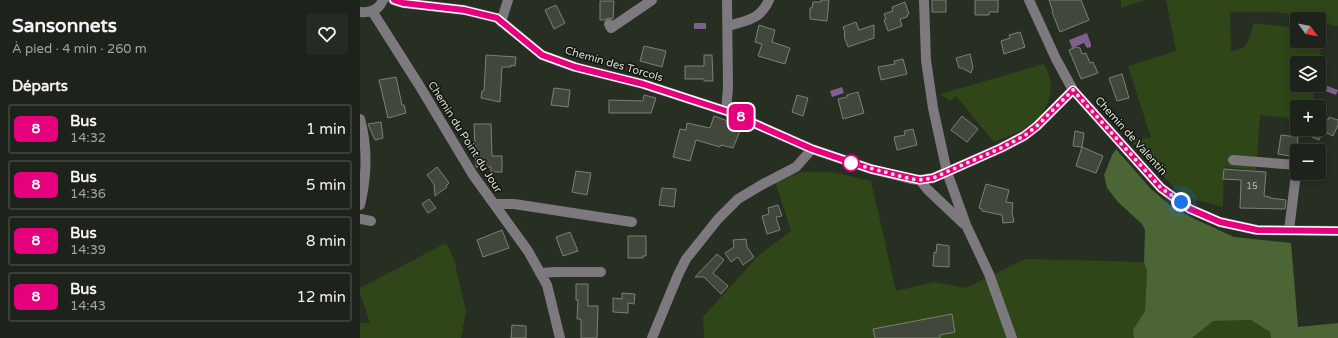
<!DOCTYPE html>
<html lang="fr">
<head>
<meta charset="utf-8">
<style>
	:root { --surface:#1d221a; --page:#252a23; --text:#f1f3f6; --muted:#a0a4a2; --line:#3b3f39 }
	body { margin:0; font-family:"Varela Round",sans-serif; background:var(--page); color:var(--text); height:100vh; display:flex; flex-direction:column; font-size:15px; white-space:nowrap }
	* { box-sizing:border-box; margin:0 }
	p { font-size:13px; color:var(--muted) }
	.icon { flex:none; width:22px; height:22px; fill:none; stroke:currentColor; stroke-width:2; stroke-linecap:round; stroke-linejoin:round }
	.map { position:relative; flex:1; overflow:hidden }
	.panel { display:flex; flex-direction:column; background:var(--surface); width:360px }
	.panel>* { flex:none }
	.badge { padding:0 8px; border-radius:6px; font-size:14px; line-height:26px }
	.needle { width:26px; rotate:123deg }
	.tools { position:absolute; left:930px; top:12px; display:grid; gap:8px }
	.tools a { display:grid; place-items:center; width:36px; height:36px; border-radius:4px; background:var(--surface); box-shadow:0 2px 10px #0003,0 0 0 1px var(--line); font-size:20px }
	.you { position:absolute; width:20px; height:20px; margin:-10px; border:3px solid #fff; border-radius:50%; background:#1a73e8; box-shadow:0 0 0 6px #1a73e833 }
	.map>.badge { position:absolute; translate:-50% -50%; box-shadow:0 0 0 2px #fff }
	h2 { padding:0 12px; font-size:15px; line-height:36px }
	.round { display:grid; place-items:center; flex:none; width:42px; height:42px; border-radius:4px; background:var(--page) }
	.summary { display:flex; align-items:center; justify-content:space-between; height:68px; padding:0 12px }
	h1 { font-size:19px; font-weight:700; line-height:30px }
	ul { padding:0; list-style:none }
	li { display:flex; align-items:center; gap:12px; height:50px; margin:0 8px 6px; padding:0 4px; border:2px solid var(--line); border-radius:4px }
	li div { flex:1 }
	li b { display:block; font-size:15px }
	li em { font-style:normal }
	li .badge { min-width:44px; font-weight:700; text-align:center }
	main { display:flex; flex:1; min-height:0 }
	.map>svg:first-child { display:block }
	.green { fill:#2e4618 }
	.forest { fill:#4b6534 }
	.water { fill:#7e5f8e }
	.building { fill:#41483b; stroke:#798273 }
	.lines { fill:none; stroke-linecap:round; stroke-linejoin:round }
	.minor { stroke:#7d797f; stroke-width:10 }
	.line-casing { stroke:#fff; stroke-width:9 }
	.line { stroke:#e6007e; stroke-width:6 }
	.walk { stroke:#dbdfd7; stroke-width:4; stroke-dasharray:0 7.2 }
	.stop-dot { fill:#fff; stroke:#e6007e; stroke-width:2 }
	.labels { text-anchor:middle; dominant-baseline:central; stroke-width:3; stroke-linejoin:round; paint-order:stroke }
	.number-label { font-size:9px; fill:#b4b9b0 }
	.street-label { font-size:11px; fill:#dbdfd7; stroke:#121510 }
</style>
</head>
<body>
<main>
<section class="panel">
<div class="summary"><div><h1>Sansonnets</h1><p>À pied · 4 min · 260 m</p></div><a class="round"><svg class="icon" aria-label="heart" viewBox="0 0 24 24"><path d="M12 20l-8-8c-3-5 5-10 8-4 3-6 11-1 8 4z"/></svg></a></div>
<h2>Départs</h2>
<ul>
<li><span class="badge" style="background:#e6007e;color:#fff">8</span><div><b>Bus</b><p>14:32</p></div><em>1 min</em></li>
<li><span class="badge" style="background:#e6007e;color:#fff">8</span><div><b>Bus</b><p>14:36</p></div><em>5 min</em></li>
<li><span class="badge" style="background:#e6007e;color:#fff">8</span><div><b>Bus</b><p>14:39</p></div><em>8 min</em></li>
<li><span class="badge" style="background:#e6007e;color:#fff">8</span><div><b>Bus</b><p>14:43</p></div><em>12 min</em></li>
</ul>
</section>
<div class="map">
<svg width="978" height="338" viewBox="0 0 978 338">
	<rect width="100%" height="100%" fill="#272e22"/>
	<path class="green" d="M 761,0 L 785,0 L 761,8 Z
		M 806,0 L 978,0 L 978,26 L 971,25 L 955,17 L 914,12 L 870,12 L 871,51 C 889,50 889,37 894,23 L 937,28 L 937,41 L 959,41 L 959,31 L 964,31 L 959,63 L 937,63 L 937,85 L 956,85 L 952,107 L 937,107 L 937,119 L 900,115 L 896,170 L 864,167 L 863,207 L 829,198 L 816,190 L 769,139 L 791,138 L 768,66 L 816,51 Z
		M 684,64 C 690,74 692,83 690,94 C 684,125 660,132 634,142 L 596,96 L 590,101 L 580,94 Z
		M 442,172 L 472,172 L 511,181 L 536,291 L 574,282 L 606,288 L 665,259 L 784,262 L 787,270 L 785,311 L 774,330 L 853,321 L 891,320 L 910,332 L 911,338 L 344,338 L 343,317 L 399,255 L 431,231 L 415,182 Z
		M 86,243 L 94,259 L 106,311 L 101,338 L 0,338 L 0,323 L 10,323 L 0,293 L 0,288 Z"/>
	<path class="forest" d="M 756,149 L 791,189 L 811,206 L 835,219 L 874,237 L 931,243 L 938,327 L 978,323 L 978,338 L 911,338 L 910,332 L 891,320 L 853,321 L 832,338 L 774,338 L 773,330 L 785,311 L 787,270 L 784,262 L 785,230 L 782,224 L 758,202 L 747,188 L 744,175 L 752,155 Z"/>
	<path class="water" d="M 334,23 L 346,23 L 346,29 L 334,29 Z
		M 727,33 L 731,44 L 731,47 L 727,48 L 724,43 L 712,48 L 709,40 Z
		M 965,85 L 978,90 L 976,95 L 963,90 Z
		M 482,87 L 484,93 L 472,97 L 470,91 Z"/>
	<path class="building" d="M 461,0 L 469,0 L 467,21 L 450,19 L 450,8 L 452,8 L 453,2 L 461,2 Z
		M 572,0 L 586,0 L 586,12 L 572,12 Z
		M 615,0 L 638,0 L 638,12 L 629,12 L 629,15 L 615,15 Z
		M 689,0 L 721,0 L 729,20 L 700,32 L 692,12 L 693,12 Z
		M 240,1 L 254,1 L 253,19 L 249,18 L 244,20 L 240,20 Z
		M 545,2 L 549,14 L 547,15 L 547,17 L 540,19 L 542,26 L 528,31 L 524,20 L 526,19 L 524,14 L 533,11 L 532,7 Z
		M 196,5 L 205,23 L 194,29 L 185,10 Z
		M 496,22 L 499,30 L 514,25 L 514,38 L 488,47 L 484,36 L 485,36 L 484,33 L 485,32 L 483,27 Z
		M 399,25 L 415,30 L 412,42 L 430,48 L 425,64 L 398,56 L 402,44 L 395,42 Z
		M 660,32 L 665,47 L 644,54 L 641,41 L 650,38 L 649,35 Z
		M 284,46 L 306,51 L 302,67 L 280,61 Z
		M 716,47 L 720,48 L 722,54 L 726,53 L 730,63 L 733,62 L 738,73 L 721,79 L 709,50 Z
		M 610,54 L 613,67 L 611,73 L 602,68 L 599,68 L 596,58 Z
		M 126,55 L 156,57 L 155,66 L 151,65 L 151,67 L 142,67 L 140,102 L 121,98 L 122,91 L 124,91 Z
		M 344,55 L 352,55 L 353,81 L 344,81 L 344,79 L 325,79 L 325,66 L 344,66 Z
		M 543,59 L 547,74 L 521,80 L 518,67 L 535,64 L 534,61 Z
		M 762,74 L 769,98 L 757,101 L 749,78 Z
		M 36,77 L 42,105 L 44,105 L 46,113 L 28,118 L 19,80 Z
		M 194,88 L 210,90 L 208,107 L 191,105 Z
		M 498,92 L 504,113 L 483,119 L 478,99 L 487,97 L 487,95 Z
		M 284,95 L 296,98 L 291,113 L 249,113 L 249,100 L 283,101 Z
		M 437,95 L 448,98 L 443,116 L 432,112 Z
		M 354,116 L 382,126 L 373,148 L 361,145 L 360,147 L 336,140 L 330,161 L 313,157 L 320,129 L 326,130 L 327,123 L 350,128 Z
		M 602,116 L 618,129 L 607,142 L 591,130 Z
		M 962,117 L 968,120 L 969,117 L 978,120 L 978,125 L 973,136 L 963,131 L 959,140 L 934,129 L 959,129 L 959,125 Z
		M 21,122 L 23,138 L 15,140 L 8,124 Z
		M 114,124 L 131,124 L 132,156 L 142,156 L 142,172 L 131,172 L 131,167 L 116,167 Z
		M 553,129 L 557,145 L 537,150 L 534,137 L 545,135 L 544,131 Z
		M 715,131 L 724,133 L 722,147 L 713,146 Z
		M 921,135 L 938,137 L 936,157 L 918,154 Z
		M 722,147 L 743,156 L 736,173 L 716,166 Z
		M 77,167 L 89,183 L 86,186 L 87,187 L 75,196 L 74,184 L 67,175 Z
		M 864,169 L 906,172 L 904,196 L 910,197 L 910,198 L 926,200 L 925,209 L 880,208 L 881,180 L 863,179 Z
		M 216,171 L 231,173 L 227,195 L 212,192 Z
		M 626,184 L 649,190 L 646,202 L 653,203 L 652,213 L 654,222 L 643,223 L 642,215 L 622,211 L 622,209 L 619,208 Z
		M 302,188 L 316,189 L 314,207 L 299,205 Z
		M 69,199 L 76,208 L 68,213 L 62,204 Z
		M 418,205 L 422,216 L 416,217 L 420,230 L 407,234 L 402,216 L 409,214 L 408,208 Z
		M 142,230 L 149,248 L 123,257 L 117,240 Z
		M 210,232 L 218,251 L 203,256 L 196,237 Z
		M 268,236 L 286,236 L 286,256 L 283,256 L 283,258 L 268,258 Z
		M 386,239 L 387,247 L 394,257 L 383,265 L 378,257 L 371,262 L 365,253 L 374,247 L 373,240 Z
		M 577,244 L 589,246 L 589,267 L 573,266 L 574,252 L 576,253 Z
		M 357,254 L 364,260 L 353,273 L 368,286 L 361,294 L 344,277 L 335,277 Z
		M 216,284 L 228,284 L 228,306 L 238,306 L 237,338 L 221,338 L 221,319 L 217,319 L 218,300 L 216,300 Z
		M 262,293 L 275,294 L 274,304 L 268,303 L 268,313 L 253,312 L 253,298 L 262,299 Z
		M 592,314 L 595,332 L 580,335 L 580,338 L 515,338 L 513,329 Z
		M 152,325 L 166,326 L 166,338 L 151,338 Z"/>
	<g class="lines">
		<path class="minor" d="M 33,0 L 43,3 L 104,10 L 137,18 L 182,55 L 215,67 L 283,84 L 366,111 L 452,149 L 511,169 L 551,179 L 560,180 L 573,178 L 641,148 L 664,136 L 677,126 L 713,90
			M 564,0 L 566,60 L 573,108 L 587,172 L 606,225 L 629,274 L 652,338
			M 669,0 L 696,59 L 713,90 L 801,188 L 830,209 L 860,222 L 897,230 L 978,231
			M 12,11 L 59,85 L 113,175 L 168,251 L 187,285 L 200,338
			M 0,12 C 10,13 19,10 23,0
			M 141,22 L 148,0
			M 249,24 L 251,28 L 292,0
			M 368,26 C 387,20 400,20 409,0
			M 366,111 L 368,88 L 367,0
			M 0,119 C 8,148 7,176 0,205
			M 873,160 L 937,165
			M 560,180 L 567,189 L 604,224
			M 134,204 L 154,204 L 272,222
			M 0,219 L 11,221
			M 929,230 L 937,166
			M 180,273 L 195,272 L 241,272
			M 292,338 L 318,275 L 326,259 L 358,219 L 378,199 L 403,184 L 436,167 L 452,149"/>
	</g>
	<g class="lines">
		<g class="line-casing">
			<path id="line" d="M 34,0 L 43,3 L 104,10 L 137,18 L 182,55 L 215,67 L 283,84 L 366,111 L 452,149 L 511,169 L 560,180 L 573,178 L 587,172 L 641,148 L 664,136 L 677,126 L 713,90 L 801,188 L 830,209 L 860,222 L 897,230 L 978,231"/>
		</g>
		<use href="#line" class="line"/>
		<path class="walk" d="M 491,163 L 551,179 L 560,180 L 573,178 L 641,148 L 664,136 L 677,126 L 713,90 L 801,188 L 821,202"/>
	</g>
	<circle class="stop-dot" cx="491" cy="163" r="8"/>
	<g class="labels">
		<g class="number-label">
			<text x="892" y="186">15</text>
		</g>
		<g class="street-label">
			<text transform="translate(254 64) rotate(16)">Chemin des Torcols</text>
			<text transform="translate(771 136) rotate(48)">Chemin de Valentin</text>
			<text transform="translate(105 137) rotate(58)">Chemin du Point du Jour</text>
		</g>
	</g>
</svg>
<div class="tools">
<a><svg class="needle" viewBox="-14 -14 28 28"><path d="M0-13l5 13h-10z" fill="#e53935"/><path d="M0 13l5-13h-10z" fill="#a0a4a2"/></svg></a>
<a><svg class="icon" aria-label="layers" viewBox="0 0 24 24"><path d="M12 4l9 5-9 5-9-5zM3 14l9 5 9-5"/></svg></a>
<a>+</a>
<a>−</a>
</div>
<div class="you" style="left:821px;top:202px"></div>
<b class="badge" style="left:381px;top:117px;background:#e6007e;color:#fff">8</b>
</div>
</main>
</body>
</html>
